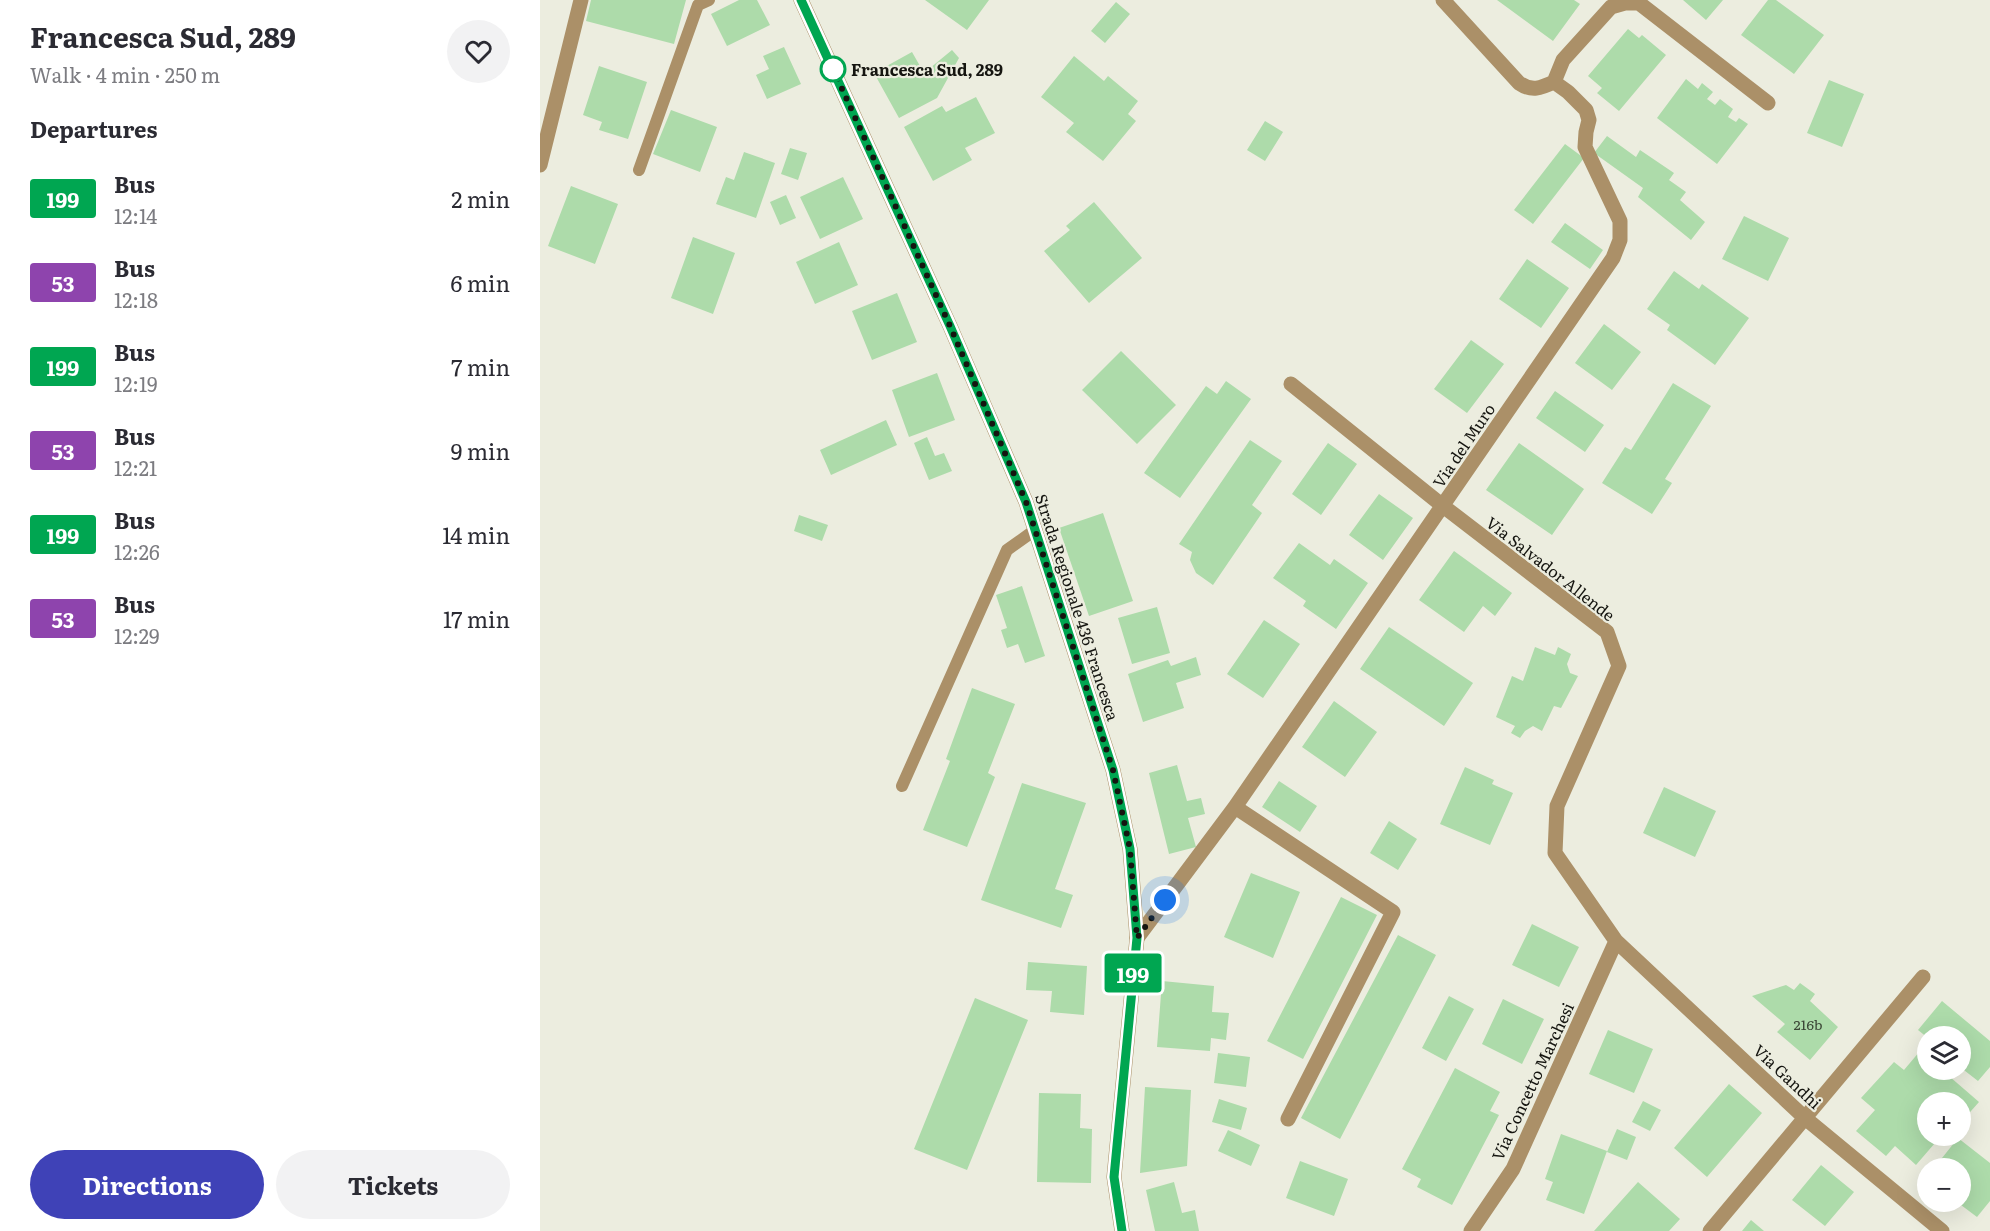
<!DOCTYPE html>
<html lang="en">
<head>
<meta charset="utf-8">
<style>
	:root { --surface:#fff; --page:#f2f2f3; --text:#2b2b33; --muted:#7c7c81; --accent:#3f42b7 }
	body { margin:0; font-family:Literata,serif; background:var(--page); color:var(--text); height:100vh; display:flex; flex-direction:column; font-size:22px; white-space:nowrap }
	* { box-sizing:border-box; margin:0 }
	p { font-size:20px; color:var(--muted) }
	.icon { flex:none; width:33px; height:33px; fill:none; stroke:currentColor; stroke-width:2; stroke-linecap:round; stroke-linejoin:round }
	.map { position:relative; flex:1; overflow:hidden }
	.details { display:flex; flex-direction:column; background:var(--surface); width:540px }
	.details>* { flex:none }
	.badge { padding:0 12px; border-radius:4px; font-size:21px; line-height:39px }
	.controls { position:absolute; left:1377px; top:1026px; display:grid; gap:12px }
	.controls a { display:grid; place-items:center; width:54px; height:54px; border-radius:50%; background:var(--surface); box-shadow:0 6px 24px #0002; font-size:30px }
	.you { position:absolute; width:30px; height:30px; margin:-15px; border:4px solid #fff; border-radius:50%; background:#1a73e8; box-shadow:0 0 0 9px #1a73e833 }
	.map>.badge { position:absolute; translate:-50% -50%; box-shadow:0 0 0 3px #fff }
	h2 { padding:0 30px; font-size:22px; line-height:54px }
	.round { display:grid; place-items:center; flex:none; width:63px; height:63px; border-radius:32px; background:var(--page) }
	.head { display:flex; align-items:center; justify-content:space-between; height:102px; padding:0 30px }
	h1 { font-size:28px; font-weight:700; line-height:45px }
	.primary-button { display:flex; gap:12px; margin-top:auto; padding:12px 30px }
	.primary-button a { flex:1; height:69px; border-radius:36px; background:var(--accent); color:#fff; font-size:24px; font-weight:700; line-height:69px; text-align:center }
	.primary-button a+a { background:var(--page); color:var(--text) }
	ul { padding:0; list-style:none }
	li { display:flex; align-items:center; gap:18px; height:84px; padding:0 30px }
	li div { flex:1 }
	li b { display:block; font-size:22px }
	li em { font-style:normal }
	li .badge { min-width:66px; font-weight:700; text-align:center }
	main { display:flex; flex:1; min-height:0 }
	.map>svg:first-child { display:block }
	.building { fill:#addbaa }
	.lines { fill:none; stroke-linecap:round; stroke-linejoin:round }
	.service { stroke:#ab9068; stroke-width:12 }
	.minor { stroke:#ab9068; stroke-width:15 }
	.tertiary { stroke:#ab9068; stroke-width:15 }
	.line-casing { stroke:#fff; stroke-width:14 }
	.line { stroke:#00a651; stroke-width:9 }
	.walk { stroke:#151510; stroke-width:6; stroke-dasharray:0 10.8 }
	.stop-dot { fill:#fff; stroke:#00a651; stroke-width:3 }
	.labels { text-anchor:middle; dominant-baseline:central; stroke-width:4.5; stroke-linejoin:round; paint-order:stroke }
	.number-label { font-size:14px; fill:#3b4636 }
	.stop-label { font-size:16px; font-weight:bold; fill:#151510; stroke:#eceddf; text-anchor:start }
	.street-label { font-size:16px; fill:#151510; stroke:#eceddf }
</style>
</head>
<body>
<main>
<section class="details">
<div class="head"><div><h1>Francesca Sud, 289</h1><p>Walk · 4 min · 250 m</p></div><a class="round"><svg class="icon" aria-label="heart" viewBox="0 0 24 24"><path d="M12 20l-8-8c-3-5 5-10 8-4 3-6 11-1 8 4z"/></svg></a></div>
<h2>Departures</h2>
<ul>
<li><span class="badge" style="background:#00a651;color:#fff">199</span><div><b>Bus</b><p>12:14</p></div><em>2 min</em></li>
<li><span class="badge" style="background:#8e44ad;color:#fff">53</span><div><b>Bus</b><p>12:18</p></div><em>6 min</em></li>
<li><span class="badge" style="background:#00a651;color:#fff">199</span><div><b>Bus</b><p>12:19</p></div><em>7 min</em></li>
<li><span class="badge" style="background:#8e44ad;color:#fff">53</span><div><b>Bus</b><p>12:21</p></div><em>9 min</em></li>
<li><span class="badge" style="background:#00a651;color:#fff">199</span><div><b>Bus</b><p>12:26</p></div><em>14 min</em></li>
<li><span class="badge" style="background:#8e44ad;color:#fff">53</span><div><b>Bus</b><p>12:29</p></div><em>17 min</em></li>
</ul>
<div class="primary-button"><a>Directions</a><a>Tickets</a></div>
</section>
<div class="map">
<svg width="1450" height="1231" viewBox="0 0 1450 1231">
	<rect width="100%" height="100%" fill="#eceddf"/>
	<path class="building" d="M 51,0 L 146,0 L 134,44 L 46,21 Z
		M 199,0 L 217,0 L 230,25 L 187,46 L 171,14 Z
		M 385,0 L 449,0 L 427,30 Z
		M 957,0 L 1034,0 L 1040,4 L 1013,41 Z
		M 1143,0 L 1183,0 L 1166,20 Z
		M 1228,0 L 1236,0 L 1284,35 L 1254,74 L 1201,35 Z
		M 576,2 L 590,14 L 565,43 L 551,31 Z
		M 1088,29 L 1099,38 L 1102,35 L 1126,55 L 1079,111 L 1057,93 L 1062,88 L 1048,76 Z
		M 244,47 L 261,84 L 227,99 L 216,75 L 229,69 L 223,56 Z
		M 412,50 L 419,58 L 397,98 L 359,118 L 334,73 L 372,52 L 384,73 Z
		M 534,56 L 564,81 L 568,76 L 598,101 L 588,114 L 596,121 L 563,161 L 526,132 L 534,123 L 501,97 Z
		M 59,66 L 107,82 L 88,139 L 59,130 L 62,122 L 43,115 Z
		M 1146,79 L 1158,89 L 1162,83 L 1173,92 L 1167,99 L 1175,105 L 1180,99 L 1193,109 L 1188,117 L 1196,122 L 1199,118 L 1208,124 L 1177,164 L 1117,118 Z
		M 1289,80 L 1324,94 L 1302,147 L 1267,133 Z
		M 436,97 L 455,133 L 425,148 L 432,160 L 393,181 L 364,127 L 402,106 L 406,112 Z
		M 131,110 L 177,127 L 160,172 L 113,154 Z
		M 725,121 L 743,132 L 725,161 L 707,150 Z
		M 1067,136 L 1096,157 L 1100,150 L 1134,173 L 1129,180 L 1146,192 L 1140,200 L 1165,222 L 1151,240 L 1098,197 L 1103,188 L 1054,153 Z
		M 1025,144 L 1044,158 L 993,224 L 974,210 Z
		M 250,148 L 267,153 L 258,180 L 241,174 Z
		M 204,152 L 235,163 L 216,218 L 176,204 L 186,177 L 194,180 Z
		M 303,177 L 323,219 L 280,239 L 260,197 Z
		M 31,186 L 78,204 L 55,264 L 8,246 Z
		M 246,195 L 256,218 L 240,225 L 230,202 Z
		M 554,202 L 602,258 L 549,303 L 504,251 L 530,230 L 526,226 Z
		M 1204,216 L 1249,238 L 1228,281 L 1182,259 Z
		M 1025,223 L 1063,250 L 1050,269 L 1011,242 Z
		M 153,237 L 195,253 L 173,314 L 131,298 Z
		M 299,242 L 318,285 L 275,304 L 256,262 Z
		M 987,259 L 1029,288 L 1001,328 L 959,299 Z
		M 1134,271 L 1159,289 L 1162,284 L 1209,318 L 1175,365 L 1127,330 L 1130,325 L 1107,309 Z
		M 357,293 L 377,342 L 332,360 L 312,311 Z
		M 1064,324 L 1101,352 L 1072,390 L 1035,363 Z
		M 931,340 L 964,364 L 927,413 L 894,389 Z
		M 581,351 L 636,405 L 597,444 L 542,390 Z
		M 397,373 L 415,420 L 369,437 L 352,390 Z
		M 686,381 L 711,399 L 640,498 L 604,473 L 666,386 L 677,394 Z
		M 1133,383 L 1171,406 L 1125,479 L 1132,483 L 1112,514 L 1062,483 L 1085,447 L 1091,450 Z
		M 1015,391 L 1064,425 L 1045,452 L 996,418 Z
		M 346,420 L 357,445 L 291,475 L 280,450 Z
		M 387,437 L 395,456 L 404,453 L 412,471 L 389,480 L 374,443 Z
		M 710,440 L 742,461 L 712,505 L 722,513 L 673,585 L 656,573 L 650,560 L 652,552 L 639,544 Z
		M 788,443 L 817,464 L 781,515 L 752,494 Z
		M 979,443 L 1044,489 L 1012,535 L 946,490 Z
		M 839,494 L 873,518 L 843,560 L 809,535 Z
		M 563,513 L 593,601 L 549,616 L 519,528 Z
		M 259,515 L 288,525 L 282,541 L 254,531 Z
		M 759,543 L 790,565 L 794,559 L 828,583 L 796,629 L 763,606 L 766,601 L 733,578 Z
		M 914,551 L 972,593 L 955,616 L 943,606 L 924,632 L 879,600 Z
		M 482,586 L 505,656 L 485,663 L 478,644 L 467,648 L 461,630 L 467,628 L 456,595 Z
		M 617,607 L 630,653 L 592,664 L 578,618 Z
		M 724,620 L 760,644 L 723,698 L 687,674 Z
		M 849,627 L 933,683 L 904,726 L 820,669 Z
		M 995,647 L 1015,655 L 1018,647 L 1031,654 L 1027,664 L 1030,673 L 1038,676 L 1021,708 L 1014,706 L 1002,731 L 993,726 L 985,731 L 980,738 L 971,733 L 975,726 L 956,717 L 972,676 L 983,681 Z
		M 656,657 L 661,675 L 636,683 L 644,708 L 603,722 L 588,674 L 628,660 L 631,666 Z
		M 432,688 L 475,704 L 448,773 L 455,777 L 427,847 L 383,830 L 410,761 L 406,759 Z
		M 794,701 L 837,732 L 805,777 L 762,747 Z
		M 637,765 L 647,801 L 661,798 L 665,814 L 648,818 L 656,847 L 629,854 L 609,773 Z
		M 925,767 L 954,780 L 952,784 L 973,793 L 950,845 L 900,824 Z
		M 739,781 L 777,806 L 760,832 L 722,807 Z
		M 482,783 L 546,803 L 515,889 L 533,895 L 521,928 L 441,900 Z
		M 1124,787 L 1176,811 L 1155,857 L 1103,833 Z
		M 849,821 L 877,839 L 858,870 L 830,853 Z
		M 711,873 L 760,892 L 733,958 L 684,937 Z
		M 801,897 L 837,915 L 763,1059 L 727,1041 Z
		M 992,924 L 1039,947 L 1019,987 L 972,965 Z
		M 858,935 L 896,955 L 800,1139 L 761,1118 Z
		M 488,962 L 547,966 L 544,1015 L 510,1012 L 512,991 L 486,990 Z
		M 622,981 L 674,986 L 672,1012 L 689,1013 L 686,1040 L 671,1038 L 670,1051 L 617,1047 Z
		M 1260,983 L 1275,994 L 1270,1001 L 1298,1027 L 1270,1060 L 1237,1032 L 1245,1024 L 1212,996 L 1246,985 L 1254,990 Z
		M 909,996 L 934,1009 L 906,1061 L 882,1048 Z
		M 435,998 L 488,1020 L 427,1170 L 374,1149 Z
		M 963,999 L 1004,1019 L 982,1064 L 942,1044 Z
		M 1402,1001 L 1450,1041 L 1450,1067 L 1438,1081 L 1420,1067 L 1420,1036 L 1388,1036 L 1388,1038 L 1378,1030 Z
		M 1068,1030 L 1113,1049 L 1094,1093 L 1049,1074 Z
		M 1380,1051 L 1388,1058 L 1388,1070 L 1402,1070 L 1439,1102 L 1423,1120 L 1420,1118 L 1420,1102 L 1401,1102 L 1397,1099 L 1394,1102 L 1388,1102 L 1388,1110 L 1380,1118 L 1388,1124 L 1388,1136 L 1401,1136 L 1376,1165 L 1355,1146 L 1346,1156 L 1316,1131 L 1335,1110 L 1321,1098 L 1354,1062 L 1364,1070 Z
		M 678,1053 L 710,1057 L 706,1087 L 674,1083 Z
		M 915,1068 L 960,1092 L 950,1111 L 959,1115 L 912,1205 L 877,1187 L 881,1179 L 862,1169 Z
		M 1189,1084 L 1222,1113 L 1167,1177 L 1134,1148 Z
		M 605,1087 L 651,1090 L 647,1166 L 600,1173 Z
		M 499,1093 L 541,1094 L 540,1128 L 552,1129 L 551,1183 L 497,1182 Z
		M 679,1099 L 707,1108 L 701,1130 L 672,1122 Z
		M 1103,1101 L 1121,1110 L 1110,1131 L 1092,1122 Z
		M 1077,1129 L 1096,1137 L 1087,1160 L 1067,1152 Z
		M 688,1130 L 720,1145 L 711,1166 L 678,1151 Z
		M 1021,1134 L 1067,1151 L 1044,1214 L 1006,1200 L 1013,1182 L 1005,1179 Z
		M 1418,1138 L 1450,1163 L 1450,1201 L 1437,1217 L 1417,1202 L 1420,1202 L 1420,1168 L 1394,1168 Z
		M 760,1161 L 808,1179 L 794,1216 L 746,1198 Z
		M 1281,1165 L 1314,1192 L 1285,1226 L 1252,1200 Z
		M 634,1182 L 642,1213 L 655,1210 L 659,1231 L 615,1231 L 606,1190 Z
		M 1098,1182 L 1140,1219 L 1129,1231 L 1054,1231 Z
		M 1211,1220 L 1224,1231 L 1202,1231 Z"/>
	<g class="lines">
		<path class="service" d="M 99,170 L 158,5 L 169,0
			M 362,786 L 467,550 L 495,530"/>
		<path class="minor" d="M 1014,82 L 1023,60 L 1071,7 L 1085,3 L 1099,3 L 1228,103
			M 0,165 L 41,0
			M 751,384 L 903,506 L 1067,632 L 1079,666 L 1017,806 L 1015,853 L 1076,941 L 1265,1118 L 1402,1231
			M 695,807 L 853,912 L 748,1119
			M 597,938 L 695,807 L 1073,258 L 1080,240 L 1080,221 L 1045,147 L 1046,132 L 1049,120 L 1046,110 L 1028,92 L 1014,82 C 1001,88 992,92 979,83 L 903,0
			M 931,1231 L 973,1169 L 1076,941
			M 1170,1231 L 1383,977"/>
		<path class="tertiary" d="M 261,0 L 410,326 L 486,502 L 573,770 L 590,849 L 597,938 L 574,1177 L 582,1231"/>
	</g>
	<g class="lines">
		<g class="line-casing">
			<path id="line" d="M 261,0 L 410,326 L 486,502 L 573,770 L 590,849 L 597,938 L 574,1177 L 582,1231"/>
		</g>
		<use href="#line" class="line"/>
		<path class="walk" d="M 293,69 L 410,326 L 486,502 L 573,770 L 590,849 L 597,938 L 625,900"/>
	</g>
	<circle class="stop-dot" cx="293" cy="69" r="12"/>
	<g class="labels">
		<g class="number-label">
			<text x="1268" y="1024">216b</text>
		</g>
		<g class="stop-label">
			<text x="311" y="69">Francesca Sud, 289</text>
		</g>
		<g class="street-label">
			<text transform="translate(923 445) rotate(-56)">Via del Muro</text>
			<text transform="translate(1011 568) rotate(38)">Via Salvador Allende</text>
			<text transform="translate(538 607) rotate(72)">Strada Regionale 436 Francesca</text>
			<text transform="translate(1248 1076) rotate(43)">Via Gandhi</text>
			<text transform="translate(992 1081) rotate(-65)">Via Concetto Marchesi</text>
		</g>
	</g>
</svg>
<div class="controls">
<a><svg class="icon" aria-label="layers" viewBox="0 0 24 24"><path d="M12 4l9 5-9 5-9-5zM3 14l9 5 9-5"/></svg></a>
<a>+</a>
<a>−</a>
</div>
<div class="you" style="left:625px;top:900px"></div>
<b class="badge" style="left:593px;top:973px;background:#00a651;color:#fff">199</b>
</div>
</main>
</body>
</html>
